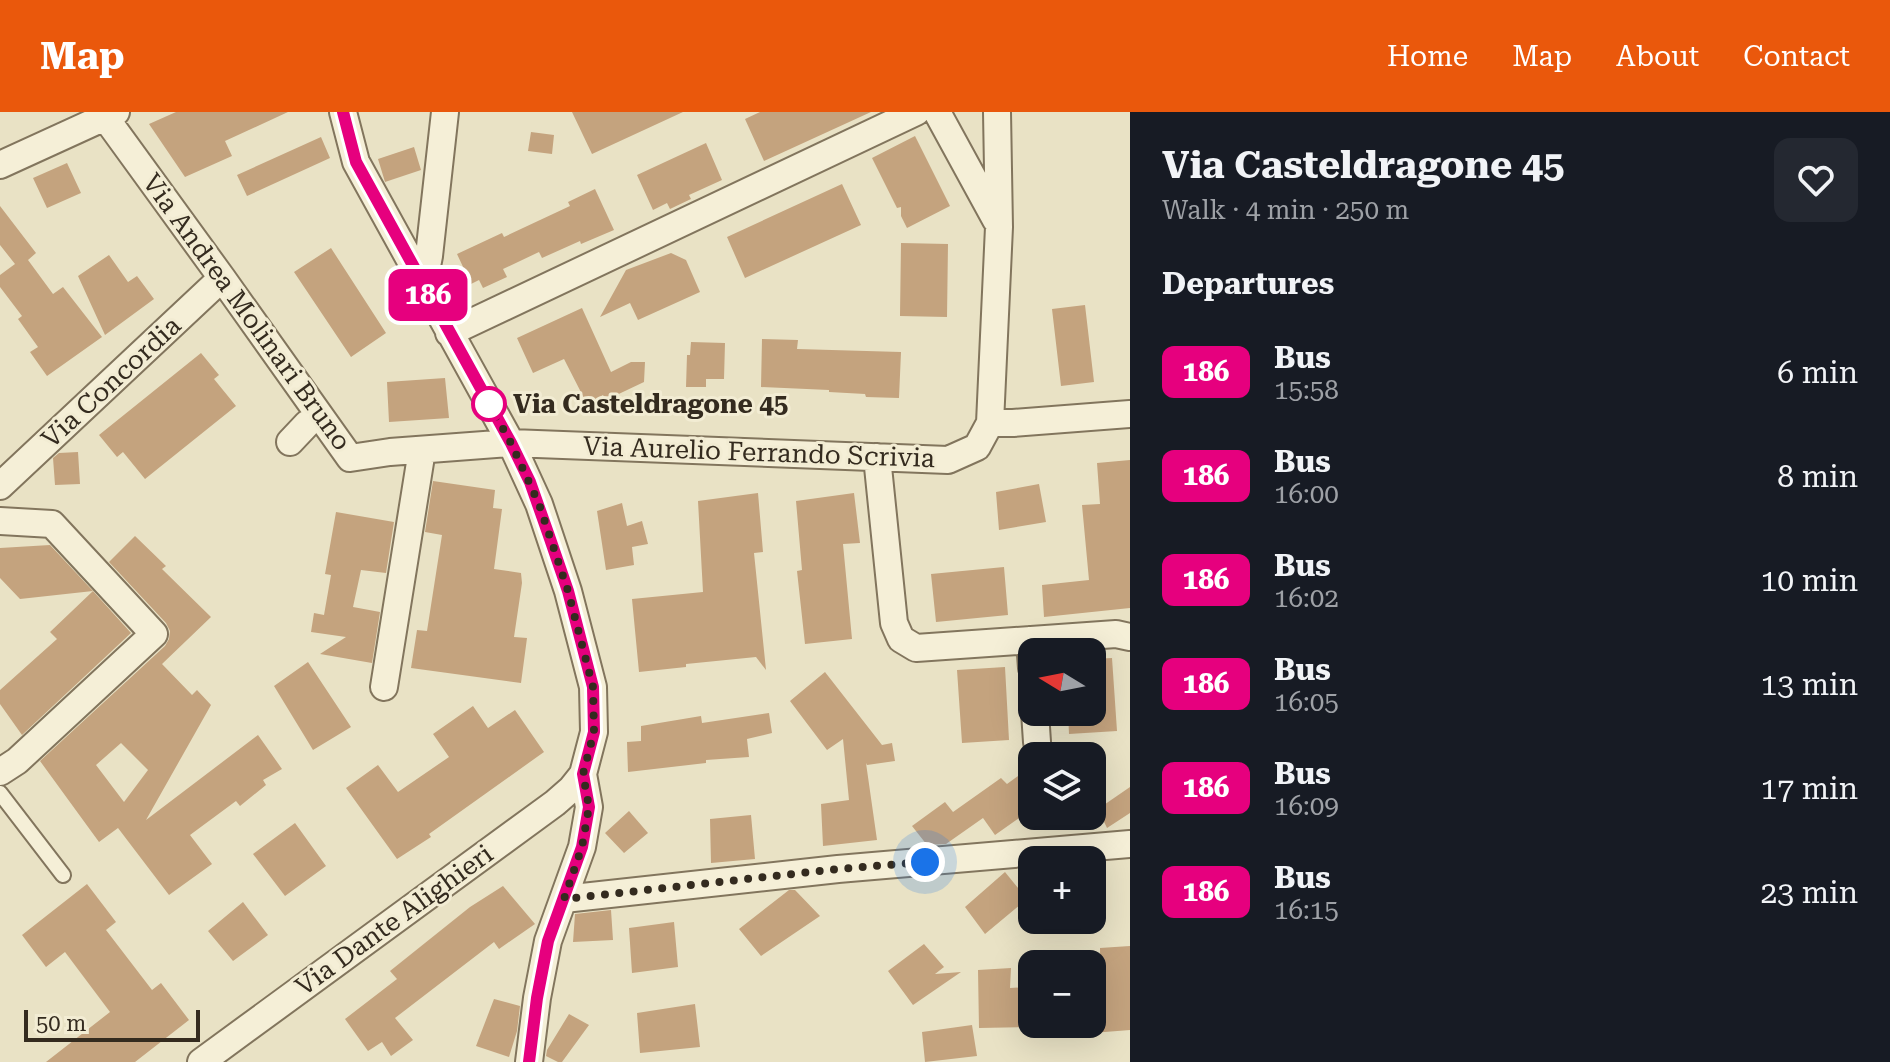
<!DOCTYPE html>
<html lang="en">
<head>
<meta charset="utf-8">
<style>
	:root { --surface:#171b24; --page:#242831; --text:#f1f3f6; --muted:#9ea1a6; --accent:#ea580c }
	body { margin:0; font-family:"Roboto Serif",serif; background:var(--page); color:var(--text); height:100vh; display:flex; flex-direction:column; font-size:30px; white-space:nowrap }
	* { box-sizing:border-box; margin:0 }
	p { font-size:26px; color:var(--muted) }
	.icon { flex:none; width:44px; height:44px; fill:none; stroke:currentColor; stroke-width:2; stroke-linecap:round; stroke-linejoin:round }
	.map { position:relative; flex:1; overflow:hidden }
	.details { display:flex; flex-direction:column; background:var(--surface); width:760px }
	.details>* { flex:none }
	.badge { padding:0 16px; border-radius:12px; font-size:28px; line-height:52px }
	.needle { width:52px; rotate:280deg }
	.fabs { position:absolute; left:1018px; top:526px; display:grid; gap:16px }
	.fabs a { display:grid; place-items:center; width:88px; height:88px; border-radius:16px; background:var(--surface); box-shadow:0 8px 32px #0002; font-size:40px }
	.scale { position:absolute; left:24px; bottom:20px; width:176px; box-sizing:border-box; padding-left:8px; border:4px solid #342b1f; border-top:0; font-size:22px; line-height:28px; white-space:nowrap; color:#342b1f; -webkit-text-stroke:6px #f2ecd3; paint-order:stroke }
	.you { position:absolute; width:40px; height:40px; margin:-20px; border:6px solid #fff; border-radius:50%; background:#1a73e8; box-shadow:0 0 0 12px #1a73e833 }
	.map>.badge { position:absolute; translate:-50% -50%; box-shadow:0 0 0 4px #fff }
	h2 { padding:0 32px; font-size:30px; line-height:72px }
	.round { display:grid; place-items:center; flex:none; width:84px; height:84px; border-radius:16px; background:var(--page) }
	.overview { display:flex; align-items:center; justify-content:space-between; height:136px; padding:0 32px }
	h1 { font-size:38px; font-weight:700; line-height:60px }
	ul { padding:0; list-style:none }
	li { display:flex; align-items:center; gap:24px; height:104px; padding:0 32px }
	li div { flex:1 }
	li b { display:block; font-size:30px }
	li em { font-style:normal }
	li .badge { min-width:88px; font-weight:700; text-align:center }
	header { display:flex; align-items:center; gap:48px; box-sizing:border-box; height:112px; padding:0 40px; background:var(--accent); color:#fff }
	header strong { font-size:38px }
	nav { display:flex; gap:44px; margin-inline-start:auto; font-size:28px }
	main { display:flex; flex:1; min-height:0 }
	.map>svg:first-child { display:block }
	.building { fill:#c4a37e; fill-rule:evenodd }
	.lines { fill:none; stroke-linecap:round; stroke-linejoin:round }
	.lane-casing { stroke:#82755d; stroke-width:18 }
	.street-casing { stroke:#82755d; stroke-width:30 }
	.lane { stroke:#f5efd7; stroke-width:14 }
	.street { stroke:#f5efd7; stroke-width:26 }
	.line-casing { stroke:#fff; stroke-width:18 }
	.line { stroke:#e6007e; stroke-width:12 }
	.walk { stroke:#342b1f; stroke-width:8; stroke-dasharray:0 14.4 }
	.stop-dot { fill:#fff; stroke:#e6007e; stroke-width:4 }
	.labels { text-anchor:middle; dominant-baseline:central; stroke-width:6; stroke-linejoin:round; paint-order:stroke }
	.street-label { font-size:26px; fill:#342b1f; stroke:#f2ecd3 }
	.stop-label { font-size:26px; font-weight:bold; fill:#342b1f; stroke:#f2ecd3; text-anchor:start }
</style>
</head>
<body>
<header>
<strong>Map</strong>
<nav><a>Home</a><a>Map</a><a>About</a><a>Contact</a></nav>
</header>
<main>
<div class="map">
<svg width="1130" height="950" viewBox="0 0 1130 950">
	<rect width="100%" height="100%" fill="#e9e2c5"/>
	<path class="building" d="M 176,0 L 288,0 L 225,29 L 232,44 L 185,65 L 149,12 Z
		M 572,0 L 683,0 L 592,42 Z
		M 760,0 L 871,0 L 764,49 L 745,7 Z
		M 531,20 L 554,23 L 552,42 L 528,39 Z
		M 915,24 L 950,94 L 907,116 L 901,104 L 901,95 L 897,96 L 872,46 Z
		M 321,25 L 330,46 L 247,84 L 237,63 Z
		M 706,31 L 722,68 L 689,83 L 691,87 L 670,97 L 667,91 L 653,98 L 637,63 Z
		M 414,35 L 421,58 L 385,70 L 378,47 Z
		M 67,51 L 81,81 L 47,96 L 33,66 Z
		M 842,72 L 861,113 L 745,166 L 727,125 Z
		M 595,77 L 614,118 L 581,132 L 580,129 L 542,146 L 539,140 L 503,157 L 507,165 L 483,176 L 479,168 L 471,172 L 457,142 L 502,121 L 504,125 L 570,94 L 568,90 Z
		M 0,94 L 36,141 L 28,148 L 53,182 L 63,175 L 102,225 L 47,264 L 30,240 L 38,235 L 18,207 L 22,204 L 0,175 L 0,163 L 15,152 L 0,133 Z
		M 901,131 L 948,132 L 947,205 L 900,204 Z
		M 331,136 L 386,221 L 351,245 L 294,160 Z
		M 671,141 L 686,148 L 700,180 L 638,208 L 630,191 L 600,205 L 626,158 Z
		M 109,143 L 128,170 L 137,164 L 154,187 L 105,223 L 78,164 Z
		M 1085,193 L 1094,270 L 1061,274 L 1052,197 Z
		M 582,196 L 611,260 L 631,250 L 645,250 L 644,270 L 606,288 L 603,283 L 587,292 L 564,247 L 533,261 L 517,226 Z
		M 762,227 L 798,228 L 797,237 L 901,240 L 899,286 L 866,285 L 865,282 L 829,280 L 829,278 L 761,275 Z
		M 691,230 L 725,231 L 724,267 L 706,267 L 706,275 L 686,275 L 687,243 L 690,243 Z
		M 201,241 L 219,263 L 214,267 L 236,294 L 145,367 L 123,340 L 117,345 L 99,323 Z
		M 445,266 L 449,306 L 389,310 L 387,270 Z
		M 78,340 L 80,372 L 55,373 L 53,346 L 59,341 Z
		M 1130,348 L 1130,496 L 1044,505 L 1042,473 L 1089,468 L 1082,393 L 1100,392 L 1097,351 Z
		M 433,369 L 495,378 L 493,396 L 502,397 L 494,457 L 521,461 L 522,471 L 514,525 L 527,526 L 521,571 L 411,556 L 417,518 L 427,519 L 442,423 L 425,420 Z
		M 1039,372 L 1046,410 L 999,418 L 996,380 Z
		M 758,381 L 763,440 L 754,441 L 766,558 L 756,545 L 686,552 L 686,555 L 639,560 L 632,487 L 703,480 L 698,389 Z
		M 854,381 L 860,431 L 843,432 L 852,527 L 805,532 L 797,459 L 802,458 L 796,389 Z
		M 622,391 L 627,414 L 642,409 L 648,432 L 632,435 L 634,453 L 606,458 L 597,399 Z
		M 336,400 L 394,410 L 386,461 L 361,458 L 353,495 L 380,500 L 372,551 L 320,542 L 346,525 L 311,520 L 314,501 L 324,503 L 331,463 L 325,462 Z
		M 135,424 L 166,454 L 162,457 L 211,505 L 162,552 L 192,583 L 197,578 L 211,593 L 146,708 L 258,623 L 282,657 L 263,668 L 266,673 L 240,694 L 236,689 L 190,723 L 212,752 L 169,783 L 118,716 L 99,730 L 40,649 L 165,534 L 169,527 L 170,519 L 166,511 L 109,450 ZM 121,631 L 148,658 L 124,690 L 96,653 Z
		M 50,433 L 93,479 L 20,487 L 0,466 L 0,436 Z
		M 1004,455 L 1008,503 L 936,510 L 931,462 Z
		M 93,479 L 131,521 L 22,623 L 0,592 L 0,578 L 57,527 L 50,520 Z
		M 1112,546 L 1117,619 L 1069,622 L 1068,600 L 1092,600 L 1092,547 Z
		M 308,550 L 351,615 L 313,638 L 274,574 Z
		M 1005,555 L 1009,628 L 962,631 L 957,558 Z
		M 825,560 L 882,633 L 892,631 L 895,649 L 867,653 L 866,651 L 877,728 L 823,734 L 821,692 L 849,688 L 843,627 L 827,638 L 790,589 Z
		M 473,594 L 488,616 L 515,598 L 544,640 L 429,722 L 431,725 L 397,747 L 346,676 L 378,653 L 398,680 L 449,645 L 433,622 Z
		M 769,601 L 772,621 L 747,627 L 749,645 L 706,648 L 706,651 L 628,660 L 627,630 L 641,629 L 641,614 L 701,604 L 702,611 Z
		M 1032,654 L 1032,697 L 995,723 L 983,706 L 946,732 L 927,733 L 912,714 L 945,690 L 953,700 L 1001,666 L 1007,672 Z
		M 1130,675 L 1130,701 L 1107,716 L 1098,697 Z
		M 629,699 L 648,721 L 624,741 L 605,721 Z
		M 751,703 L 755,747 L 711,751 L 710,707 Z
		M 295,711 L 326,754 L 285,784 L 253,742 Z
		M 1005,760 L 1027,787 L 985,822 L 965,795 Z
		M 87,772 L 116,810 L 106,818 L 152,878 L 161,871 L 189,908 L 135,950 L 46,950 L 110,900 L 65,840 L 46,855 L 22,823 Z
		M 503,774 L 535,812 L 499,837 L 494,830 L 395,906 L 413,928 L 391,944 L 382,930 L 368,939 L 345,907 L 397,867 L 390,859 L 470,795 Z
		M 789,778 L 795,778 L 820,804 L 761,844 L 739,817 Z
		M 243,790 L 268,823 L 233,849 L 208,819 Z
		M 611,798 L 613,828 L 573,830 L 575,802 Z
		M 674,810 L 678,855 L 632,861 L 629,816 Z
		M 924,832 L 944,855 L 935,862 L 961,860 L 913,893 L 888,859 Z
		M 1130,834 L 1130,918 L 1092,921 L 1092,902 L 1101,901 L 1100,836 Z
		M 1011,856 L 1010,876 L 1027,875 L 1029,915 L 979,916 L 978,858 Z
		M 494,887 L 520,894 L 517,919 L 509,945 L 476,934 Z
		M 695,892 L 700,935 L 640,941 L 637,901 Z
		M 569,902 L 589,913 L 562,950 L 558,950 L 546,944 L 547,938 Z
		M 972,913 L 977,944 L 925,950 L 922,920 Z"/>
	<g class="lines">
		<g class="lane-casing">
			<path id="lane" d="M 0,681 L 63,763"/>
		</g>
		<g class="street-casing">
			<path id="street" d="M 343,0 L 356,50 L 511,331 L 539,392 L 568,479 L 593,575 L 594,620 L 583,662 L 589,695 L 582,735 L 548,829 L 537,886 L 529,950
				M 937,0 L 996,108
				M 105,5 L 222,166 L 350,346 L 390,340 L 511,331 L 948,348 L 977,335 L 990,311 L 999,115 L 997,0
				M 0,53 L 116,0
				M 423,174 L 429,144 L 445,0
				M 449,221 L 916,0
				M 990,311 L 1013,311 L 1130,302
				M 290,330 L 307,312
				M 877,345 L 894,511 L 901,527 L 916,536 L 1116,522 L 1130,525
				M 0,374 L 222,166
				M 0,409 L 52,412 L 154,522 L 17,649 L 0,660
				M 1030,528 L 1032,556
				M 384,575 L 422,338
				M 1035,600 L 1037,630
				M 564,787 L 838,757 L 1130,732
				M 201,950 L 555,691 L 571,677 L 583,662"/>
		</g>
		<use href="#lane" class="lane"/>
		<use href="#street" class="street"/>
	</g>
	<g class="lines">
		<g class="line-casing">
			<path id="line" d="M 343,0 L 356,50 L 511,331 L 530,370 L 548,421 L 568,479 L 593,575 L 594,620 L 583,662 L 589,695 L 582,735 L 548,829 L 537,886 L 529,950"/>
		</g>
		<use href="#line" class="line"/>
		<path class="walk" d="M 489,292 L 511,331 L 539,392 L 568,479 L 593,575 L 594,620 L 583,662 L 589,695 L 582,735 L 564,787 L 838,757 L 925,750"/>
	</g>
	<circle class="stop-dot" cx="489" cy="292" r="16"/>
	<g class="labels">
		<g class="street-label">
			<text transform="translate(247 200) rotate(54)">Via Andrea Molinari Bruno</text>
			<text transform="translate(111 270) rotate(-43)">Via Concordia</text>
			<text transform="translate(759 340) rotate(2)">Via Aurelio Ferrando Scrivia</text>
			<text transform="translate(394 808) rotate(-36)">Via Dante Alighieri</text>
		</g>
		<g class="stop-label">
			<text x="513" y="292">Via Casteldragone 45</text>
		</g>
	</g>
</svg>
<div class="fabs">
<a><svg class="needle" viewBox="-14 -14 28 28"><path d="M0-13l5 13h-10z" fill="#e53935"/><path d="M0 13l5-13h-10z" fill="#9ea1a6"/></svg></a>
<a><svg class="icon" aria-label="layers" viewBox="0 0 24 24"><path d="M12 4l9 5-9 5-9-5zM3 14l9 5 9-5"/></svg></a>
<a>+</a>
<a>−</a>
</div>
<div class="scale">50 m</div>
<div class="you" style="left:925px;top:750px"></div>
<b class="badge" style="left:428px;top:183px;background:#e6007e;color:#fff">186</b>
</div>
<section class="details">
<div class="overview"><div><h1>Via Casteldragone 45</h1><p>Walk · 4 min · 250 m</p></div><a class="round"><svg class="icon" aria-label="heart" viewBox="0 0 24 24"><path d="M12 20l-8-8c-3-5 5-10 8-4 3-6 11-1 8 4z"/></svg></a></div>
<h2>Departures</h2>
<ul>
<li><span class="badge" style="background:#e6007e;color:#fff">186</span><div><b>Bus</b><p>15:58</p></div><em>6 min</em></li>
<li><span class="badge" style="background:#e6007e;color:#fff">186</span><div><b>Bus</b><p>16:00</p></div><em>8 min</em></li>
<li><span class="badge" style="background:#e6007e;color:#fff">186</span><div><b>Bus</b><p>16:02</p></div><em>10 min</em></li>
<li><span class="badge" style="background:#e6007e;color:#fff">186</span><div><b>Bus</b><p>16:05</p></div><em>13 min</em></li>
<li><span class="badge" style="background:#e6007e;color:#fff">186</span><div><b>Bus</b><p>16:09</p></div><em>17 min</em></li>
<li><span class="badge" style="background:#e6007e;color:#fff">186</span><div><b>Bus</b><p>16:15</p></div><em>23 min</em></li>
</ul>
</section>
</main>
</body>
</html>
